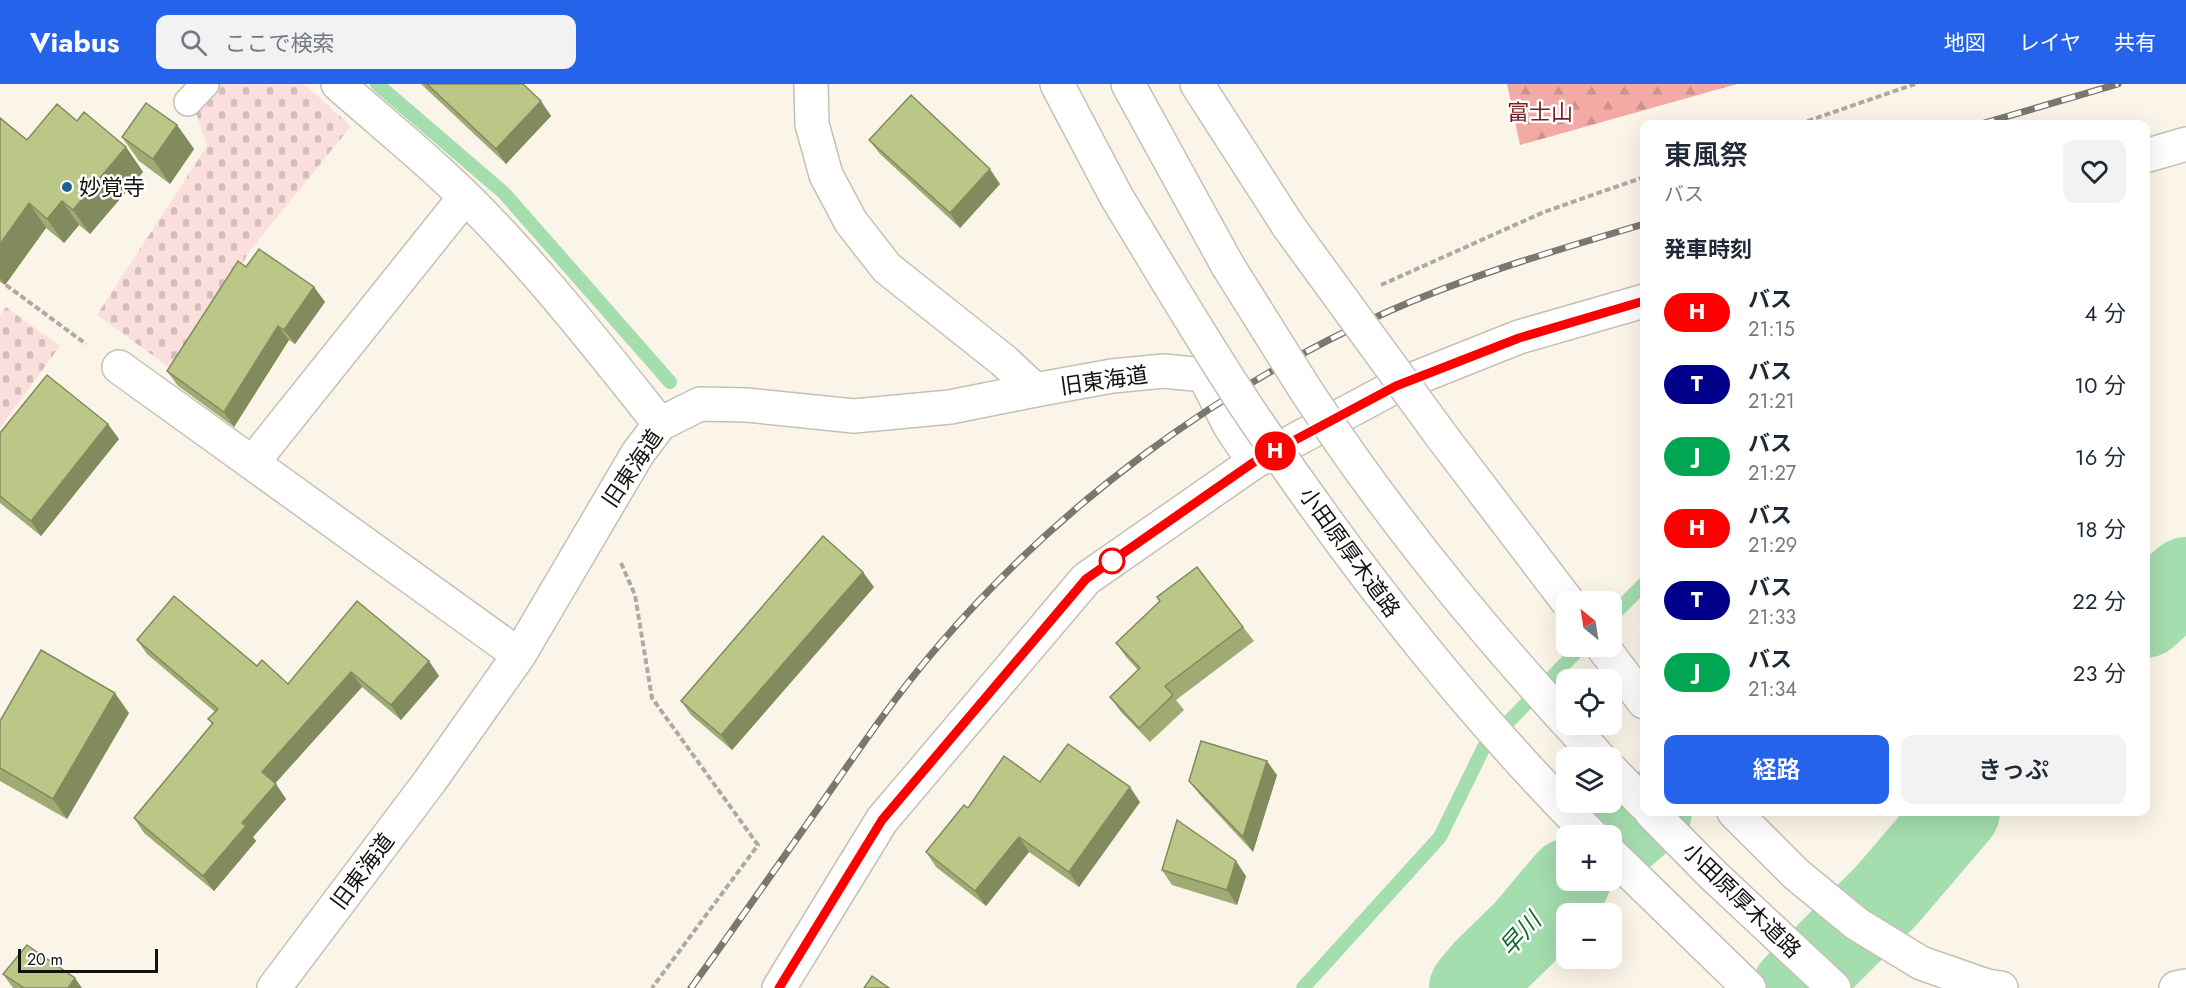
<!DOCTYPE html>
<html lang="ja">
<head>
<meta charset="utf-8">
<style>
	:root { --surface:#fff; --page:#f2f2f3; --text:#1f2937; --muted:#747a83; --accent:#2563eb }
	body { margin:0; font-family:Jost,"Noto Sans JP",sans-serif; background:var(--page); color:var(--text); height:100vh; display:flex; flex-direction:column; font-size:22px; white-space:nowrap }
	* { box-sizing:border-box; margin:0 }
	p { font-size:20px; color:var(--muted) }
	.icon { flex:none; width:33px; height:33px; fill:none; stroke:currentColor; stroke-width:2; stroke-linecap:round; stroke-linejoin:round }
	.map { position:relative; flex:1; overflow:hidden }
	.drawer { position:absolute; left:1640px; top:36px; width:510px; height:696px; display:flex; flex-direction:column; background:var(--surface); border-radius:12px; box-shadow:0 6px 24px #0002 }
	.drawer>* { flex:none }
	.badge { padding:0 12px; border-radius:20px; font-size:21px; line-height:39px }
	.needle { width:39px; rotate:330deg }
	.tools { position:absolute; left:1556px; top:507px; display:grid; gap:12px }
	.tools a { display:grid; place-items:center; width:66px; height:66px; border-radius:12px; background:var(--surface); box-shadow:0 6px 24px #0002; font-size:30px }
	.scale { position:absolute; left:18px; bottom:15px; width:140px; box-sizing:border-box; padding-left:6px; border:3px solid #14120e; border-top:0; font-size:16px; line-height:21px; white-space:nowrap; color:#14120e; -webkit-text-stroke:4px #fff; paint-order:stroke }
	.map>.badge { position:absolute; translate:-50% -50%; box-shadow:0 0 0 3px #fff }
	h2 { padding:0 24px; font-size:22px; line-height:54px }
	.round { display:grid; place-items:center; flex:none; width:63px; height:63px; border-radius:12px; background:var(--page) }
	.overview { display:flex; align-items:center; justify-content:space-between; height:102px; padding:0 24px }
	h1 { font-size:28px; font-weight:600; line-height:45px }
	.primary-button { display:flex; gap:12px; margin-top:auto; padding:12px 24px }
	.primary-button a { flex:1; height:69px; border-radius:12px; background:var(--accent); color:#fff; font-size:24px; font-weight:600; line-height:69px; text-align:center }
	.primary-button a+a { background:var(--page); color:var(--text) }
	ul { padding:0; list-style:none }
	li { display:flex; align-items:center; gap:18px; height:72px; padding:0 24px }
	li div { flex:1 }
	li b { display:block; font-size:22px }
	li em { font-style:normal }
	li .badge { min-width:66px; font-weight:700; text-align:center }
	header { display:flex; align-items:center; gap:36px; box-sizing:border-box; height:84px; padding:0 30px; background:var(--accent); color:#fff }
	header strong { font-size:28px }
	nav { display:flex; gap:33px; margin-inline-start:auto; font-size:21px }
	.search { width:420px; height:54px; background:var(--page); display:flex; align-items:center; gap:15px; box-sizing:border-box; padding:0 21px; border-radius:12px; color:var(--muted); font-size:22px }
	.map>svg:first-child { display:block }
	.forest { fill:url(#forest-firs) }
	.cemetery { fill:url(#cemetery-stones) }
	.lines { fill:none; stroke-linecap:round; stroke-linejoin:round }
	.stream { stroke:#a4ddae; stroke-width:14 }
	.river { stroke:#a4ddae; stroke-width:84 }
	.service-casing { stroke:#c5c0b4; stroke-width:30 }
	.minor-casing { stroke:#c5c0b4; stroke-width:36 }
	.tertiary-casing { stroke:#c5c0b4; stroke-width:36 }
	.trunk-casing { stroke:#c5c0b4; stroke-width:36 }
	.motorway-casing { stroke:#c5c0b4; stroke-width:36 }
	.path { stroke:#afaaa1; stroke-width:4; stroke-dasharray:6 3; stroke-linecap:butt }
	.service { stroke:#fff; stroke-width:27 }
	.minor { stroke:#fff; stroke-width:33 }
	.tertiary { stroke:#fff; stroke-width:33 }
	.trunk { stroke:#fff; stroke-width:33 }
	.motorway { stroke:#fff; stroke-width:33 }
	.rail-casing { stroke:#7b776f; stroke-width:7 }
	.rail { stroke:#fff; stroke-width:4.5; stroke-dasharray:14; stroke-linecap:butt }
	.trunk-bridge-casing { stroke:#c5c0b4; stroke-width:36; stroke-linecap:butt }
	.motorway-bridge-casing { stroke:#c5c0b4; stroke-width:36; stroke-linecap:butt }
	.trunk-bridge { stroke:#fff; stroke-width:33 }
	.motorway-bridge { stroke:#fff; stroke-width:33 }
	.wall { fill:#a0ab74 }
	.shaded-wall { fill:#828b5e }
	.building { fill:#bac787; stroke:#828b5e; stroke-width:1.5 }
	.line-casing { stroke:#fff; stroke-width:14 }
	.line { stroke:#f00; stroke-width:9 }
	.poi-dot { fill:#196497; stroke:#fff; stroke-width:2 }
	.stop-dot { fill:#fff; stroke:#f00; stroke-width:3 }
	.labels { text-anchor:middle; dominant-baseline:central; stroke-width:5; stroke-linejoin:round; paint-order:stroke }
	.park-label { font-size:22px; fill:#721e20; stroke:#fff }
	.poi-label { font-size:22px; fill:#14120e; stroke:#fff; text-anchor:start }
	.street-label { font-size:22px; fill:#14120e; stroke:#fff }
	.water-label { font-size:24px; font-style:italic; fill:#136830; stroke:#fff }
</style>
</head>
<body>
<header>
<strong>Viabus</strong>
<div class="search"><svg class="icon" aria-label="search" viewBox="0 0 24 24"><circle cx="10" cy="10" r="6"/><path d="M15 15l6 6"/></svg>ここで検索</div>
<nav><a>地図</a><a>レイヤ</a><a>共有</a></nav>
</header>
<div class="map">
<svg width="2186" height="904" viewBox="0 0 2186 904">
	<defs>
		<pattern id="forest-firs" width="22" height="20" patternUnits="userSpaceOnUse" patternTransform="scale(1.5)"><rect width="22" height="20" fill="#f3aaa5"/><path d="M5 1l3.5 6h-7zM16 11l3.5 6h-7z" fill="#cf918d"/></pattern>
		<pattern id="cemetery-stones" width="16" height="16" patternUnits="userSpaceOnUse" patternTransform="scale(1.5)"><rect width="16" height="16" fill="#fbdfdc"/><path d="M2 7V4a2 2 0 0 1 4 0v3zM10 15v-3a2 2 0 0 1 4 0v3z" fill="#d6bebc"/></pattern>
	</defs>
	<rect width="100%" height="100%" fill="#fbf5e9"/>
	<path class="forest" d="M 1507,0 L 1737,0 L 1520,61 Z"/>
	<path class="cemetery" d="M 219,0 L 304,0 L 351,42 L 249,168 L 180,291 L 97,231 L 207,62 L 195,26 Z
		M 6,223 L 60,262 L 0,344 L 0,231 Z"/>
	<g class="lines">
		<path class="stream" d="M 377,0 L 504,109 L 670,298
			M 1611,533 L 1644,500
			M 1303,904 L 1440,753 L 1484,663 L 1582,562"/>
		<path class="river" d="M 2145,532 L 2186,495
			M 1611,761 L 1650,728
			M 1471,904 L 1486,886 L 1526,847 L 1569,796
			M 1794,904 L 1887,811 L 1958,728"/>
		<g class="service-casing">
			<path id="service" d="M 188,18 L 205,0"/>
		</g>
		<g class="minor-casing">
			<path id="minor" d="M 338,0 C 389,45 443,88 490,138 C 551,202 605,271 660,340
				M 119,283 L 519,571
				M 257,373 L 465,113
				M 274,904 L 430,697 L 519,571 L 638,369 L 660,340 L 700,320 L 747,321 L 854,332 L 950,323 L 1035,306"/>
		</g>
		<g class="tertiary-casing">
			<path id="tertiary" d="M 811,0 L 812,40 L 826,91 L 851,138 L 887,184 L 1004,277 L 1035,306 L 1112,292 L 1164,287 L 1204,291 L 1230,342 L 1254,378"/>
		</g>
		<g class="trunk-casing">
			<path id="trunk" d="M 1057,0 L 1116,112 L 1176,211
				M 1128,0 L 1228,182
				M 2145,72 L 2186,60
				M 1569,640 L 1599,674
				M 1611,686 L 1644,720
				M 1651,728 L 1713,791 L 1834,904
				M 1611,770 L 1749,904
				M 779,904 L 882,736 L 1086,495 L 1254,378 L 1396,302 L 1519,253 L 1644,217"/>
		</g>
		<g class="motorway-casing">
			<path id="motorway" d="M 1197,0 L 1289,143
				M 1602,562 L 1644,618
				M 1734,728 L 1796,790 L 1857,840 L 1921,879 L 1987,902 L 2001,904
				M 2176,904 L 2186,902"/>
		</g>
		<path class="path" d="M 1799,40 L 1915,0
			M 6,201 L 86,260
			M 1381,201 L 1544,128 L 1644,93
			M 621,479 L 635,511 L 652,614 L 758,761 L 652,904"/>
		<use href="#service" class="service"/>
		<use href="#minor" class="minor"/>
		<use href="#tertiary" class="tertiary"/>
		<use href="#trunk" class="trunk"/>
		<use href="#motorway" class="motorway"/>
		<g class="rail-casing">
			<path id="rail" d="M 1981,40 L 2118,0
				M 691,904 C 734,844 776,784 819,723 C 857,668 895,612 939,561 C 1061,419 1216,305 1387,228 C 1470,191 1557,166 1644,140"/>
		</g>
		<use href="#rail" class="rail"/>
		<g class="trunk-bridge-casing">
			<path id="trunk-bridge" d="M 1228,182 C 1254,223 1279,264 1305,305 C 1382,423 1471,533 1566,637
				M 1176,211 C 1202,253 1228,296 1256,337 C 1356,485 1466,626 1592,752"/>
		</g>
		<g class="motorway-bridge-casing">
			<path id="motorway-bridge" d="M 1289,143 L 1443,354 L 1568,518"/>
		</g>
		<use href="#trunk-bridge" class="trunk-bridge"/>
		<use href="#motorway-bridge" class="motorway-bridge"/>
	</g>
	<path class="wall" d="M 421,0 L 523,0 L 551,32 L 506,80 Z
		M 0,34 L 27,56 L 77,37 L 126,63 L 143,88 L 90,150 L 79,141 L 64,159 L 46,144 L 5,201 L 0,198 Z
		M 177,41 L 194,65 L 170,100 L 139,77 L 122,53 Z
		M 869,56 L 1000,100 L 960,144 L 880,70 Z
		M 246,183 L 314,203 L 325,218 L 295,260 L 289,256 L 234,343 L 178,302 L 167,287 Z
		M 0,349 L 119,355 L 41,452 L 0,419 Z
		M 874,503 L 732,666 L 691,631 L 681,617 Z
		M 1243,543 L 1254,557 L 1176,616 L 1184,626 L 1150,658 L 1121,628 L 1110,613 L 1138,586 L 1127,574 L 1116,559 Z
		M 137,556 L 257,582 L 288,600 L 429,577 L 439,592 L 401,636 L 362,603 L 275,699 L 286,715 L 253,753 L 256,757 L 214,807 L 144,749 L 134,734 L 212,640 L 208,635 L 215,628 L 147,570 Z
		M 129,629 L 67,735 L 0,697 L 0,637 Z
		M 1277,691 L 1253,768 L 1200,711 L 1189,697 Z
		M 1040,698 L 1140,718 L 1079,803 L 1029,768 L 986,822 L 936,783 L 926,768 L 968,724 Z
		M 1162,786 L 1246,792 L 1237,821 L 1172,801 Z
		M 3,890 L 82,904 L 13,904 Z"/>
	<path class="shaded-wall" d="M 541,17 L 551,32 L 506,80 L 496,65 Z
		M 177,41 L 194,65 L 170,100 L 153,75 Z
		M 126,63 L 143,88 L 90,150 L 73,126 Z
		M 990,85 L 1000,100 L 960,144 L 950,129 Z
		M 62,117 L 79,141 L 64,159 L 47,135 Z
		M 29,119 L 46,144 L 5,201 L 0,194 L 0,160 Z
		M 314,203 L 325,218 L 295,260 L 284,246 Z
		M 278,242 L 289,256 L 234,343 L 224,328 Z
		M 108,340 L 119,355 L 41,452 L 31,437 Z
		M 863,488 L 874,503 L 732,666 L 721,651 Z
		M 429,577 L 439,592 L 401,636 L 391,621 Z
		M 351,588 L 362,603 L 272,703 L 262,688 Z
		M 115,609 L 129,629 L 67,735 L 53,715 Z
		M 1267,677 L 1277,691 L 1253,768 L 1243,753 Z
		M 276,700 L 286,715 L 253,753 L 256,757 L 214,807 L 203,792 L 242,739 Z
		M 1130,703 L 1140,718 L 1079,803 L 1069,788 Z
		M 1019,753 L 1029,768 L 986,822 L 975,807 Z
		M 1236,777 L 1246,792 L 1237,821 L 1227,806 Z
		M 75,894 L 82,904 L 68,904 Z"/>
	<path class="building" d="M 427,0 L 523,0 L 541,17 L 496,65 Z
		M 911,11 L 990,85 L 950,129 L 869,56 Z
		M 146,19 L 177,41 L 153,75 L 122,53 Z
		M 57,20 L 77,37 L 84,28 L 126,63 L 73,126 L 62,117 L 47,135 L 29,119 L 0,160 L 0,34 L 27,56 Z
		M 259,165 L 314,203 L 284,246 L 278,242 L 224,328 L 167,287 L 238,177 L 246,183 Z
		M 47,291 L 108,340 L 31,437 L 0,412 L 0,349 Z
		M 823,452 L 863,488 L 721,651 L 681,617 Z
		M 1197,483 L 1243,543 L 1165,602 L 1173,611 L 1139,644 L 1110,613 L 1140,584 L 1116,559 L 1160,517 L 1157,513 Z
		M 174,512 L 257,582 L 262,576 L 288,600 L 357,517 L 429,577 L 391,621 L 351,588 L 262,688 L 276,700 L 242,739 L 246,742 L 203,792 L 134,734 L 213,639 L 208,635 L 218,625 L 137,556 Z
		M 41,566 L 115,609 L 53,715 L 0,684 L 0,637 Z
		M 1201,657 L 1267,677 L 1243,753 L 1189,697 Z
		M 1068,660 L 1130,703 L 1069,788 L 1019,753 L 975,807 L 926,768 L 964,721 L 968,724 L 1004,672 L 1040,698 Z
		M 1177,736 L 1236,777 L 1227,806 L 1162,786 Z
		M 27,861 L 75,894 L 68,904 L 24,904 L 3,890 Z
		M 872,892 L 889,904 L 864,904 Z"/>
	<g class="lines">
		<g class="line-casing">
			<path id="line" d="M 779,904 L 882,736 L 1086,495 L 1254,378 L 1396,302 L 1519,254 L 1644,217"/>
		</g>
		<use href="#line" class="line"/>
	</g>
	<circle class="poi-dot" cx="67" cy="103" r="6"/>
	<circle class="stop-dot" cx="1112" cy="477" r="12"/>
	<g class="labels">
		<g class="park-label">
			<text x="1540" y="28">富士山</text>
		</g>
		<g class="poi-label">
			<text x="79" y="103">妙覚寺</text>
		</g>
		<g class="street-label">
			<text transform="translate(1104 296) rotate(-8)">旧東海道</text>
			<text transform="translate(632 384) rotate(-56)">旧東海道</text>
			<text transform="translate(1350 468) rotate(54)">小田原厚木道路</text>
			<text transform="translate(362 787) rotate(-53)">旧東海道</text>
			<text transform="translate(1742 816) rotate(44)">小田原厚木道路</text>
		</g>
		<g class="water-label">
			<text transform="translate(1520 850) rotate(-48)">早川</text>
		</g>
	</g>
</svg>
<div class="tools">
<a><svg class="needle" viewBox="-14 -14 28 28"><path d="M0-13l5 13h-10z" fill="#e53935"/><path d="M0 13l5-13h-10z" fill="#747a83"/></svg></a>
<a><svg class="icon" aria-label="locate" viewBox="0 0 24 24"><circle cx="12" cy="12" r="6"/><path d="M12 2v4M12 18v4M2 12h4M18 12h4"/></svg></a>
<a><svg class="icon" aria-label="layers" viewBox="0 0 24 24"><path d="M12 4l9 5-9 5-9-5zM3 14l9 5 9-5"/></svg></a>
<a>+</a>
<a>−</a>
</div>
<div class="scale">20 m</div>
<b class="badge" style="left:1275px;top:367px;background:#f00;color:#fff">H</b>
<section class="drawer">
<div class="overview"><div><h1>東風祭</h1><p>バス</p></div><a class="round"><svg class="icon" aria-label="heart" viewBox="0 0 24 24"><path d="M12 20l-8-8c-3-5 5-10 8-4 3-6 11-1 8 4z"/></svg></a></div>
<h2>発車時刻</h2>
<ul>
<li><span class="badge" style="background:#f00;color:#fff">H</span><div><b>バス</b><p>21:15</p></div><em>4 分</em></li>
<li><span class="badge" style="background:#00008b;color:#fff">T</span><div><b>バス</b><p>21:21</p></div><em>10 分</em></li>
<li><span class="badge" style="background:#00a651;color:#fff">J</span><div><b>バス</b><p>21:27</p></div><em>16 分</em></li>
<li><span class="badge" style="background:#f00;color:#fff">H</span><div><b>バス</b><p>21:29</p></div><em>18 分</em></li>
<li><span class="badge" style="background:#00008b;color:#fff">T</span><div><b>バス</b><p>21:33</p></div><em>22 分</em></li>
<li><span class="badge" style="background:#00a651;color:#fff">J</span><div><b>バス</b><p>21:34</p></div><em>23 分</em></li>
</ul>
<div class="primary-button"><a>経路</a><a>きっぷ</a></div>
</section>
</div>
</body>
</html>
